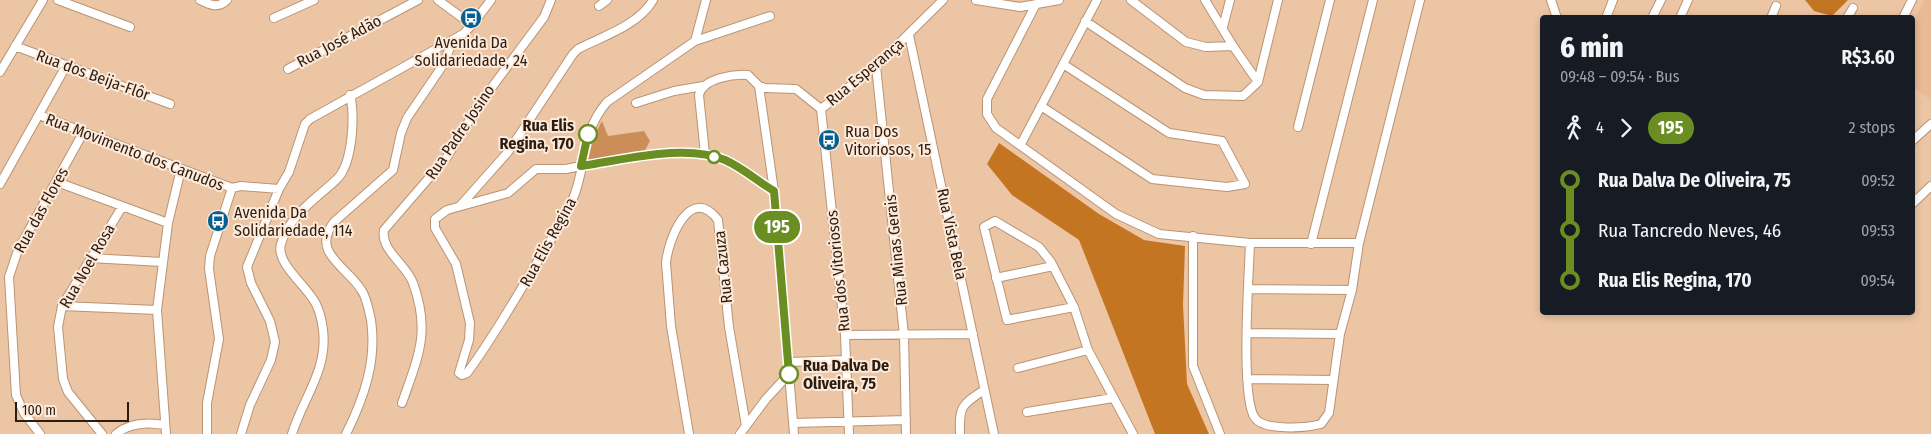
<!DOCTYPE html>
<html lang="en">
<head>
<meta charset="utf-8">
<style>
	:root { --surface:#171b24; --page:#20242c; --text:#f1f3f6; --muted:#9ea1a6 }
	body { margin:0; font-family:"Fira Sans Condensed",sans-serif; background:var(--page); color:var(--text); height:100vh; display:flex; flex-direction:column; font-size:19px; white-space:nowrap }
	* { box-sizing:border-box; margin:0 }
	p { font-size:16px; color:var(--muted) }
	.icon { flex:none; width:28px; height:28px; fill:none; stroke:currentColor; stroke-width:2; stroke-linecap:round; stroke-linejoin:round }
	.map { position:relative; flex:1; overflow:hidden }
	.sheet { position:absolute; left:1540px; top:15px; width:375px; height:300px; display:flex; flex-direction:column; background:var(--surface); border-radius:5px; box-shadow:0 2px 8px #0003 }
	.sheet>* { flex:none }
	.badge { padding:0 10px; border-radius:16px; font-size:18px; line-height:32px }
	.scale { position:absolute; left:15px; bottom:12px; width:114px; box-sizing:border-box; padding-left:5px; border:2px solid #2c1d11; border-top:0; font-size:14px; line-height:18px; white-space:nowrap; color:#2c1d11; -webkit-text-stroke:4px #feeada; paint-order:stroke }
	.map>.badge { position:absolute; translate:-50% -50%; box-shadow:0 0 0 2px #fff }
	.legs { display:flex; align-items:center; gap:8px; height:55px; padding:0 20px; font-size:16px }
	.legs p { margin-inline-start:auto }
	.overview { display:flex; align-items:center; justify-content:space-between; height:85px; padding:0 20px }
	h1 { font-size:28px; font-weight:800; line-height:38px }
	ul { padding:0 20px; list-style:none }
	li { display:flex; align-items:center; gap:18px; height:50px; font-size:19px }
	li i { display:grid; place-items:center; width:8px; height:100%; margin:0 6px; background:currentColor }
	li i::after { content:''; width:12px; height:12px; margin:-6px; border:4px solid; border-radius:50%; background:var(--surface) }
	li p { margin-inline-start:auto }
	li:first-child i { background:linear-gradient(#0000 50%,currentColor 0) }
	li:last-child i { background:linear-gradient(currentColor 50%,#0000 0) }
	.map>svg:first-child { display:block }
	.built { fill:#e8bb95 }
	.green { fill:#cb8e59 }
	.forest { fill:#c47521 }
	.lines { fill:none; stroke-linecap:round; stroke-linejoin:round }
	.street-casing { stroke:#b99475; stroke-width:10 }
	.street { stroke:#fff; stroke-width:8 }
	.line-1-casing { stroke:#fff; stroke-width:11 }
	.line-1 { stroke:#6b8e23; stroke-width:8 }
	.stop-1-dot { fill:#fff; stroke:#6b8e23; stroke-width:2.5 }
	.labels { text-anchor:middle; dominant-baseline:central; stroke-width:4; stroke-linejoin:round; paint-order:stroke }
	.street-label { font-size:16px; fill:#2c1d11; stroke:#feeada }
	.poi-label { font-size:16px; fill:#2c1d11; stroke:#feeada; text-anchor:start }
	.stop-label { font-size:16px; font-weight:bold; fill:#2c1d11; stroke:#feeada; text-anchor:end }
</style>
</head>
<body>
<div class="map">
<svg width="1931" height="434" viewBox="0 0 1931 434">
	<rect width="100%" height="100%" fill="#ecc5a4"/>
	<path class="built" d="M 1924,0 L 1931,0 L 1931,100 L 1913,87 L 1913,23 Z"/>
	<path class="green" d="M 602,121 L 608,136 L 644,131 L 650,141 L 643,154 L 588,161 L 594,136 Z"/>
	<path class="forest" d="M 1805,0 L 1848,0 L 1832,16 L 1814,11 Z
		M 999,143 L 1099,214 L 1144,240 L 1185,246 L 1183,305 L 1187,384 L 1209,434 L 1155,434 L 1079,240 L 1012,195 L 987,164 Z"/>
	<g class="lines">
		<g class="street-casing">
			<path id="street" d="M 58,0 L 130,27
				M 200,0 C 210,5 218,9 227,0
				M 438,0 L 472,25
				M 976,0 L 1020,7 L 1059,0
				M 1131,0 L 1186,42 L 1206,47 L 1233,46
				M 1205,0 L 1233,46 L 1258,82
				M 1551,0 L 1557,18
				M 599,6 L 607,0
				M 1035,6 L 987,99 L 987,114 L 996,128 L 1116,214 L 1159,234 L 1250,243 L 1359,243
				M 770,16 L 695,41 L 607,102 C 579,135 588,165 572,201 C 562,223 549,243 536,264 C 514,301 493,338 467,373 L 462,375 L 459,373 L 469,340 L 470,323 L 456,264 L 435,228 L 435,219 L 447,210 L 508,193 L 536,169 L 566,169 L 581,166 C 624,160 685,143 725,160 C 743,168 757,181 774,191
				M 274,18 L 314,0
				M 1606,18 L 1613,0
				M 1652,18 L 1661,0
				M 1680,18 L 1688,0
				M 1771,18 L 1776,6
				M 1847,18 L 1853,8
				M 1903,18 L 1912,0
				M 1085,21 L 1185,88 L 1204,95 L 1243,96 L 1258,82 L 1278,0
				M 1223,27 L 1230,0
				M 909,35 L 994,434
				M 695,41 L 706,0
				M 15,46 L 170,104
				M 876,66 L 904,335 L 906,434
				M 288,69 L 418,0
				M 0,72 L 43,0
				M 759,86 L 774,191 L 794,434
				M 636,103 L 674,91 L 703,86
				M 1041,106 L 1152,179 L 1227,187 L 1245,184 L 1222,141 L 1169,133 L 1063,64
				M 821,109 L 845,335 L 849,434
				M 821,109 L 876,66 L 943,0
				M 39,115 L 232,188
				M 1298,127 L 1330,0
				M 1912,141 L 1931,124
				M 1021,144 L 1097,0
				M 705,154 L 699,95 C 703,78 734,74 748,75 L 759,86 L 765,88 L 796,89 L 821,109
				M 57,182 L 168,223
				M 0,184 L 66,66
				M 1912,204 L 1931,186
				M 460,206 L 508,152 L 573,54 L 578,49 C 603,36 639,25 653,0
				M 1193,236 L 1193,366 L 1220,434
				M 1250,243 C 1249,274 1240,398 1255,418 C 1264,431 1306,428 1321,424 L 1329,413 L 1340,334 L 1352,290 L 1359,243 L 1420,0
				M 1311,244 L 1373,0
				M 90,258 L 162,262
				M 996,278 L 1053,266
				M 1248,289 L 1352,290
				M 62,306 L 157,310
				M 1074,307 L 1007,320 L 984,227 L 995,221 L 1039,247 L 1051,262 L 1074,307 L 1088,350 L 1133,434
				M 1247,333 L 1340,334
				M 845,335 L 973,334
				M 789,362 L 847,360
				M 1018,368 L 1088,350
				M 1247,379 L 1333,380
				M 402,403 C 418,357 431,332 413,283 C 407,265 380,250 384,230 L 447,157 L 478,106 L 544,17 L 551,0
				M 1027,412 L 1113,398
				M 794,423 L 906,420
				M 40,434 L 24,413 L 16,395 L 9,277 L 18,250 L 83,133
				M 102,434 L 68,392 L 63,379 L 58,327 L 62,306 L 122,207
				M 116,434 C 130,422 148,422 165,425
				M 166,434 L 157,310 L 168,223 L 181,169
				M 207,434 L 207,403 L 219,339 L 209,269 L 210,256 L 232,188 L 241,186 L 279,189 L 289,172 L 305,124 L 310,119 L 463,34 L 472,25 L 491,0
				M 241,434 L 250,405 L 271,360 L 275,342 L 270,321 L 251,283 L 247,267 L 279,189
				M 292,434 C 303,398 328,370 323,330 C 322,322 320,312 316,304 C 308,287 275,263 281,244 C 289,215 317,198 337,179 C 353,163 355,115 350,95
				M 346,434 C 364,398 377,361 371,320 C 369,311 367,299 362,291 C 348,267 310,253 334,222 L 393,170 L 401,133 L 407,118 L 443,65 L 453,40
				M 689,434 L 671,326 L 666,263 C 668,240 690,183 718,220 L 729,327 L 746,426
				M 740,434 L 766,399 L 789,374
				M 960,434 C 959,407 961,405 984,390"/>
		</g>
		<use href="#street" class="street"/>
	</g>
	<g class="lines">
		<g class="line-1-casing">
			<path id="line-1" d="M 588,134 L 581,166 C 624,160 685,143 725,160 C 743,168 757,181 774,191 L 789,374"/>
		</g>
		<use href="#line-1" class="line-1"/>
	</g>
	<defs>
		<g id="bus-disc" transform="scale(1.125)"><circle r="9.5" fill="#055f90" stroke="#feeada"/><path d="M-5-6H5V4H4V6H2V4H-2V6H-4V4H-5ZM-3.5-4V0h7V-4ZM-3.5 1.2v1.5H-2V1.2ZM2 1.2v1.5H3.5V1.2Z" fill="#fff"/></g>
	</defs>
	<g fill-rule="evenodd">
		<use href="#bus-disc" x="471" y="18"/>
		<use href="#bus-disc" x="829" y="140"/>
		<use href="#bus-disc" x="218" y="221"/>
	</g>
	<g class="stop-1-dot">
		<circle cx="588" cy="134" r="9"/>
		<circle cx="714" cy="157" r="6"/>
		<circle cx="789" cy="374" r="9"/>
	</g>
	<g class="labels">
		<g class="street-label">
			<text transform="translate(339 41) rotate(-28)">Rua José Adão</text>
			<text transform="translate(865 72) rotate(-40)">Rua Esperança</text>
			<text transform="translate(93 75) rotate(20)">Rua dos Beija-Flôr</text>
			<text transform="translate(460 132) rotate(-56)">Rua Padre Josino</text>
			<text transform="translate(135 152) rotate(21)">Rua Movimento dos Canudos</text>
			<text transform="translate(41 210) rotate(-61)">Rua das Flores</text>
			<text transform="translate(952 234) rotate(78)">Rua Vista Bela</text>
			<text transform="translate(548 242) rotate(-61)">Rua Elis Regina</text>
			<text transform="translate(896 250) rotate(-96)">Rua Minas Gerais</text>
			<text transform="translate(87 266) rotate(-60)">Rua Noel Rosa</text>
			<text transform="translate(723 267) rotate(-96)">Rua Cazuza</text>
			<text transform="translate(838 271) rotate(-96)">Rua dos Vitoriosos</text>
		</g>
		<g class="poi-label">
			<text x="471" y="42" text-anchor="middle">Avenida Da<tspan x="471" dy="18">Solidariedade, 24</tspan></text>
			<text x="845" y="131">Rua Dos<tspan x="845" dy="18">Vitoriosos, 15</tspan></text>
			<text x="234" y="212">Avenida Da<tspan x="234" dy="18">Solidariedade, 114</tspan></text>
		</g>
		<g class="stop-label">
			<text x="574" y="125">Rua Elis<tspan x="574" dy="18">Regina, 170</tspan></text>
			<text x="803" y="365" text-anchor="start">Rua Dalva De<tspan x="803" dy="18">Oliveira, 75</tspan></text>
		</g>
	</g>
</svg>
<div class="scale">100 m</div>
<b class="badge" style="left:777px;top:227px;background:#6b8e23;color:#fff">195</b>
<section class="sheet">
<div class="overview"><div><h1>6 min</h1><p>09:48 – 09:54 · Bus</p></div><b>R$3.60</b></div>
<div class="legs"><svg class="icon" aria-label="walk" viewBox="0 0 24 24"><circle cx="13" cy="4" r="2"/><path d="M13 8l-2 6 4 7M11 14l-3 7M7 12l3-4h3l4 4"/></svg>4<svg class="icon" aria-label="forward" viewBox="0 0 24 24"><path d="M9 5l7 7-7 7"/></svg><b class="badge" style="background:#6b8e23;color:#fff">195</b><p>2 stops</p></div>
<ul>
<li><i style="color:#6b8e23"></i><b>Rua Dalva De Oliveira, 75</b><p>09:52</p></li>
<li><i style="color:#6b8e23"></i><span>Rua Tancredo Neves, 46</span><p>09:53</p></li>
<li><i style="color:#6b8e23"></i><b>Rua Elis Regina, 170</b><p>09:54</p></li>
</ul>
</section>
</div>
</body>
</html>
